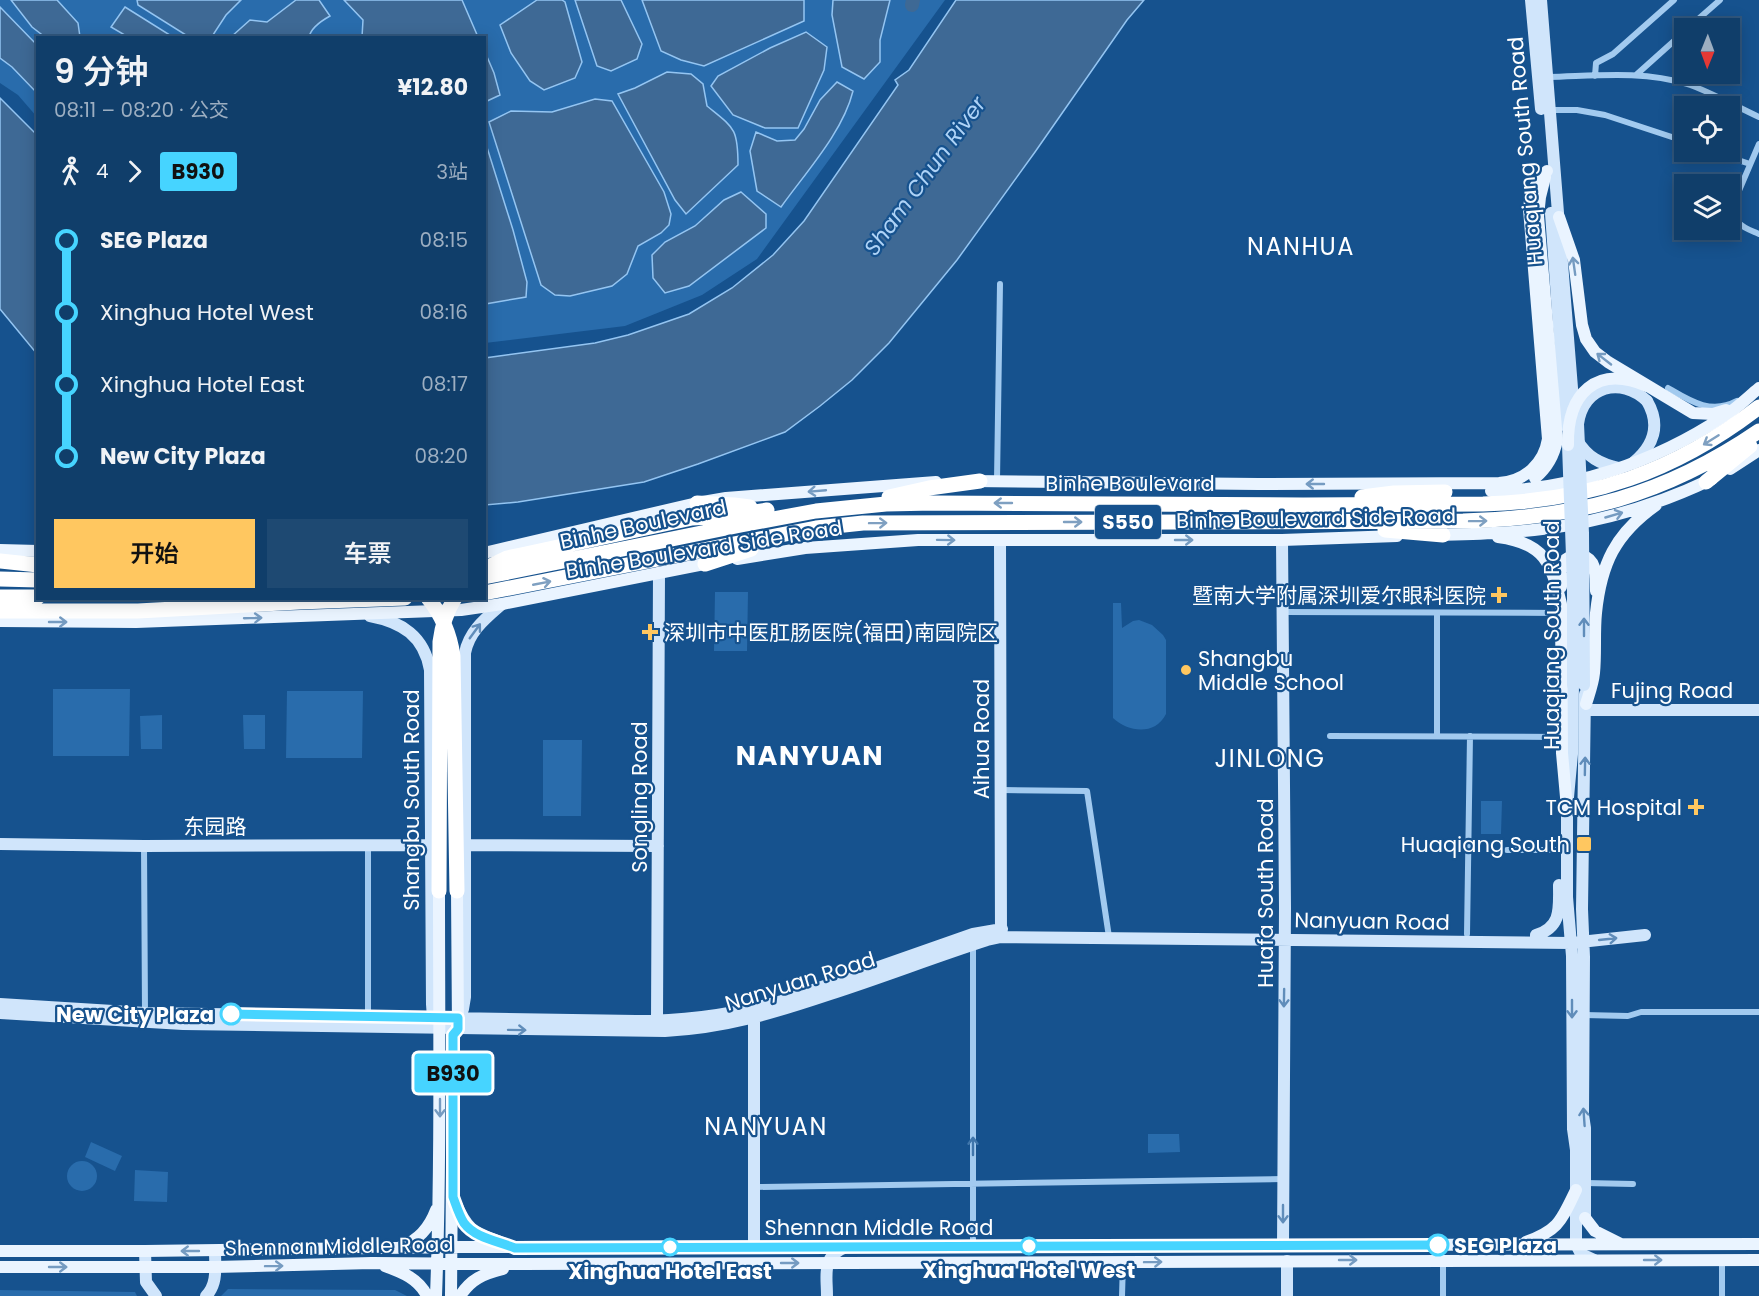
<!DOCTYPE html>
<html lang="zh">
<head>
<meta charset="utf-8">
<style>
	:root { --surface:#103e6a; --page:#1e4972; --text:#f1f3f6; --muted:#9caec1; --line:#30577e; --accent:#ffc760 }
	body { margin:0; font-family:Poppins,"Noto Sans SC",sans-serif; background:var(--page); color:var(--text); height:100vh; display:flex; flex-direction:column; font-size:22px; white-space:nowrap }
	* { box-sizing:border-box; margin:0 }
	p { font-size:20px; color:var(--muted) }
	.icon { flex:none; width:33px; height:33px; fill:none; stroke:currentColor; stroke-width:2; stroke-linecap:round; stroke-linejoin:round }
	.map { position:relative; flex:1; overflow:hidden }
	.sheet { position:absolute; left:36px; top:36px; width:450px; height:564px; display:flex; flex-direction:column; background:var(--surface); border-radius:0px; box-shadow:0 3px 15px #0003,0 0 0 2px var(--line) }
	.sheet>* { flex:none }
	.badge { padding:0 12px; border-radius:4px; font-size:21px; line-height:39px }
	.needle { width:39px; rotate:181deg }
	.buttons { position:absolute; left:1674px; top:18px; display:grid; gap:12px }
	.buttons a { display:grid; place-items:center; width:66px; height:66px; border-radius:0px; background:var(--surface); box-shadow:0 3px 15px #0003,0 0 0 2px var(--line); font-size:30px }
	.map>.badge { position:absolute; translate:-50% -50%; box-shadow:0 0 0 3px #fff }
	.legs { display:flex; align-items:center; gap:9px; height:66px; padding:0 18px; font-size:20px }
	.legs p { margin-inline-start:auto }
	.overview { display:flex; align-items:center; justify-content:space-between; height:102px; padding:0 18px }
	h1 { font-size:33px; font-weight:600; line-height:45px }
	.primary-button { display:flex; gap:12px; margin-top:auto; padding:12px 18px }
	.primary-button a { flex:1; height:69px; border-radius:0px; background:var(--accent); color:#111; font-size:24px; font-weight:600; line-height:69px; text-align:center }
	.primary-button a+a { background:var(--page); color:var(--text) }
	ul { padding:0 18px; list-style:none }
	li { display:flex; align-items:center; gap:21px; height:72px; font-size:22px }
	li i { display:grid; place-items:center; width:9px; height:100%; margin:0 8px; background:currentColor }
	li i::after { content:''; width:15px; height:15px; margin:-8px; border:4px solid; border-radius:50%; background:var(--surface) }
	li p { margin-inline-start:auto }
	li:first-child i { background:linear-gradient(#0000 50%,currentColor 0) }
	li:last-child i { background:linear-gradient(currentColor 50%,#0000 0) }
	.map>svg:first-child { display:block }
	.green { fill:#296cac }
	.water { fill:#3e6995; stroke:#94c5f2; stroke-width:1.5 }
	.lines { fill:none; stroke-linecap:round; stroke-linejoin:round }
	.river { stroke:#3e6995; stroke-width:14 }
	.street { stroke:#a2caef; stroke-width:6 }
	.secondary { stroke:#d0e5fb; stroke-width:12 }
	.primary { stroke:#eaf4ff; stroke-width:12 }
	.highway { stroke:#fff; stroke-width:15 }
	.secondary-bridge { stroke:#d0e5fb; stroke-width:12 }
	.primary-bridge { stroke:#eaf4ff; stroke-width:12 }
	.highway-bridge { stroke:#fff; stroke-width:15 }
	.oneway { stroke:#759bc1 }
	.oneway2 { stroke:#7fa0c1 }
	.oneway3 { stroke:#608dba }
	.oneway4 { stroke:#4076ab }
	.line-1-casing { stroke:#fff; stroke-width:14 }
	.line-1 { stroke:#46d4ff; stroke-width:9 }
	.poi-dot { fill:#ffc760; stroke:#16528e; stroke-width:2 }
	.stop-1-dot { fill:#fff; stroke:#46d4ff; stroke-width:3 }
	.labels { text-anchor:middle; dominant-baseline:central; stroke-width:4.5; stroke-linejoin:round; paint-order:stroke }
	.shield { fill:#16528e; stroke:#b9cbdd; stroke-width:1.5 }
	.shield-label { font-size:20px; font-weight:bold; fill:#fff }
	.street-label { font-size:21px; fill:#fff; stroke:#16528e }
	.poi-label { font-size:21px; fill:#fff; stroke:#16528e; text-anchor:end }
	.stop-label { font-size:21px; font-weight:bold; fill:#fff; stroke:#16528e }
	.water-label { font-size:22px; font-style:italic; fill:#aed3f7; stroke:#16528e }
	.quarter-label { font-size:24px; letter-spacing:1.5px; fill:#fff; stroke:#16528e }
	.district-label { font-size:27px; font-weight:bold; letter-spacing:1.5px; fill:#fff; stroke:#16528e }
</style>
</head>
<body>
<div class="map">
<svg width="1759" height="1296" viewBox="0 0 1759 1296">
	<rect width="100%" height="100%" fill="#16528e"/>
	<path class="green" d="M 0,0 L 945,0 L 757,259 L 702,295 L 625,326 L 485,343 L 484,38 L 38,38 L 37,117 L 18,95 L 0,83 Z
		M 715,592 L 748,592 L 747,651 L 714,651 Z
		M 1113,603 L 1121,603 L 1122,628 L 1133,621 L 1139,620 L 1152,625 L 1163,635 L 1166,640 L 1166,714 C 1155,736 1128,732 1113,718 Z
		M 53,689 L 130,689 L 129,756 L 53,756 Z
		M 287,691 L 363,691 L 362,758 L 286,758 Z
		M 162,715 L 162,749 L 141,749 L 140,716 Z
		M 243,715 L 265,715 L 265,749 L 244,749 Z
		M 543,740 L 582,740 L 581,816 L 543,816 Z
		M 1481,801 L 1502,801 L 1501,834 L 1481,834 Z
		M 1148,1134 L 1179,1134 L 1180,1152 L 1148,1153 Z
		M 91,1142 L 122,1156 L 115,1171 L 85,1157 Z
		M67 1176a15 15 0 1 1 30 0a15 15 0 1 1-30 0Z
		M 135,1170 L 168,1172 L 167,1202 L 134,1201 Z
		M 228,1289 L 395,1290 L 407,1296 L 221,1296 Z
		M 0,1290 L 135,1292 L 137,1296 L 0,1296 Z"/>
	<path class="water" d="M 11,0 L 57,0 L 78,23 L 80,37 L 45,37 L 32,27 Z
		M 137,0 L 241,0 L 226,15 L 211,38 L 189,37 L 138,5 Z
		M 296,0 L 319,0 L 330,16 C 321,21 311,28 309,37 L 231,37 L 250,20 L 267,22 Z
		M 344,0 L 462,0 L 478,37 L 362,37 L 363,20 Z
		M 537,0 L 562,0 L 565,2 L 582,62 L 575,78 L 544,90 L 530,81 L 511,53 L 500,25 Z
		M 575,0 L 621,0 L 642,44 L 637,59 L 611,71 L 597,66 Z
		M 642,0 L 804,0 L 804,21 L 704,66 L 681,60 L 661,51 Z
		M 833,0 L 890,0 L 880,40 L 880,62 L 864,79 L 842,67 L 832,15 Z
		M 956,0 L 1144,0 L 1127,20 L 1035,152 L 957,260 L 889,343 L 852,380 L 820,406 L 785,432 L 698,464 L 644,482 L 518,502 L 485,505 L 485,358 L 595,343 L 628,335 L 689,314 L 732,288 L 773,255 L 804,221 L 898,85 L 895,80 L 909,70 Z
		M 0,7 L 37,45 L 36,92 L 12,67 L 0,58 Z
		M 125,7 L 173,37 L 128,37 L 111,27 Z
		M 806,32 L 827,47 L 824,70 L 798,128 L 765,128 L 733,115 L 711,86 L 718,76 L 770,48 Z
		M 485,52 L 494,73 L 500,95 L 485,102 Z
		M 667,72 L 691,74 L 703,84 L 707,106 C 734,128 738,128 738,165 L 686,214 L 675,200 L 618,94 L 635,88 Z
		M 837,82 L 853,91 C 843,132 806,172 781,207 L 757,191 L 750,151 L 756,132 L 777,141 L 795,140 L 804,129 L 820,100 Z
		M 0,98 L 37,135 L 37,354 L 0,309 Z
		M 595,99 L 612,101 L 664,192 L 671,214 L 669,225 L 661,233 L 638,246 L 627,274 L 612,286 L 570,296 L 555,295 L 541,285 L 489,122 L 511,111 L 552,112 Z
		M 485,141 L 513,230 L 527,282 L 526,297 L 485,304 Z
		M 741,192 L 766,214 L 766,228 L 689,286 L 665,293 L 653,278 L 652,255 L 665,242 L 695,226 L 724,200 Z"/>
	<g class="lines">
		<path class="river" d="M 912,5 L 913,0"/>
		<path class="street" d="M 1688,28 L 1720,0
			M 1636,75 L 1684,32
			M 1595,76 L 1596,63 L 1613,54 L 1674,0
			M 1548,77 C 1594,76 1642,70 1687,84 C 1709,91 1737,107 1759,117
			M 1550,110 L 1577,110 L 1605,115 L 1684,141
			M 1759,144 L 1732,207 C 1736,226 1743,227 1759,234
			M 1714,152 L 1750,164
			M 1668,388 C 1690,401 1711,415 1737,401
			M 997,480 L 1000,284
			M 1283,612 L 1561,613
			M 1330,736 L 1562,737
			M 1437,736 L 1437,613
			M 1001,790 L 1087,791 L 1109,937
			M 368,844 L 368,1016
			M 144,846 L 145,1014
			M 1507,850 L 1567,850
			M 1467,934 L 1470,736
			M 1584,1015 L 1628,1016 L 1641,1012 L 1759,1012
			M 1585,1183 L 1633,1184
			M 755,1187 L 1283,1179
			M 973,1246 L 973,944
			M 1722,1260 L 1722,1296
			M 1122,1296 L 1123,1262
			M 1443,1296 L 1443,1261"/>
		<path class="secondary" d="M 1531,0 L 1541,109
			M 1541,0 L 1574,413
			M 1551,213 L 1566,426
			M 1577,440 C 1587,457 1600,464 1619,468
			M 1633,463 C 1654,446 1661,425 1647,401
			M 1282,540 L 1285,908 L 1283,1246
			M 1000,541 L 1001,936
			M 370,616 C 402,622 424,636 430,670 L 432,1004 L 433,1018 L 436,1023
			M 1573,685 L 1572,754 L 1567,808 L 1567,897 L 1572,956 L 1573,1129 L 1576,1150 L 1576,1244 L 1581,1254 L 1594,1260
			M 1585,694 L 1582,909 L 1584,957 L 1583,1115 L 1585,1128 L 1585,1218
			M 1585,710 L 1759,710
			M 0,844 L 144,846 L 431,845
			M 465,845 L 658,846
			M 1536,935 C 1562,927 1559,908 1559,885
			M 0,1004 L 145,1013 L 636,1021 C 688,1021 732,1015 782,1001 L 973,934 L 1002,929
			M 0,1013 L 183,1024 L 665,1031 C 725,1028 773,1013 830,994 C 883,977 934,957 987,940 L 1001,937 L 1571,943 L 1645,935
			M 754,1013 L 754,1247
			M 458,1018 L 463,1009 L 465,997 L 465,653 C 469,631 486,618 502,604
			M 657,1021 L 659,573
			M 145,1251 L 146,1282 L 156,1296
			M 1287,1261 L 1287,1296
			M 206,1296 C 218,1284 215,1267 215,1251
			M 827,1296 C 827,1273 821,1257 846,1247"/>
		<path class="primary" d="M 1559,217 L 1574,260 L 1582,325 L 1586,339 L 1595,352 L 1608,362 L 1693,413 L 1713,414 L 1726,410
			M 1730,469 L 1759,450
			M 1535,478 C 1547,468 1554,456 1557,440 L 1538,216 L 1540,197 L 1545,177
			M 971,481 L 1258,484 L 1499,483 C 1525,481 1544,464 1548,439 L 1529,209 C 1530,193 1536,182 1547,171
			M 1491,491 C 1573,490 1655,462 1723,417 C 1736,409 1747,398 1759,388
			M 1435,535 C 1478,534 1521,533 1563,526 C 1614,518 1666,501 1712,479
			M 1498,537 C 1545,543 1551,563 1561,604 L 1562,753 L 1567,808
			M 0,550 L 38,551
			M 484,553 L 697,503 L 726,498 L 936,482
			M 737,559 L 805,548 L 918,540 L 1282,540 L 1397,536
			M 1561,587 L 1561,571 L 1565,560 C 1570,556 1576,554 1583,556 C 1598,560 1595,579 1596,591
			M 0,621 L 136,622 L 461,610 L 502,604 L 714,562
			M 1586,704 C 1589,694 1593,684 1594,673 C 1596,653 1594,633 1596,613 C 1601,564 1615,534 1656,505
			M 455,1202 C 469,1234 475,1232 505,1244
			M 1585,1218 L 1595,1231 L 1619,1243
			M 1526,1242 C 1559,1230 1561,1221 1576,1190
			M 402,1246 C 419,1240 430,1226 436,1210
			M 0,1251 L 145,1251 L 462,1247 L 1759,1244
			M 385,1266 C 402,1272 419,1279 427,1296
			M 0,1267 L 215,1267 L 372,1263 L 521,1264 L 1759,1260
			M 436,1296 C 441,1161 439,1026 439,891
			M 451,1296 L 453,1041 L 453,1035 L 458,1029 L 457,891
			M 460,1296 C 471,1279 483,1274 503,1269"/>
		<path class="highway" d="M 1706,482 L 1750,446
			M 889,497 L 929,488 L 980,481
			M 1362,497 L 1394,493 L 1445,492
			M 697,503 L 734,505 L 750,507
			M 1385,530 L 1443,535
			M 0,561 L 38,565
			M 705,564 L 751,549
			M 484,569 L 507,558 L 521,555 L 692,518 L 729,516 L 767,510
			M 484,577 L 741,525 L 816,511 L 886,504 L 934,503 L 1303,505 L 1483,504 C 1589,501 1675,472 1759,407
			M 0,579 L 38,580
			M 484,593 L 816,528 L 863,523 L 1463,521 C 1577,518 1664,496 1759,431
			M 0,597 L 38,597
			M 0,611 L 138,611 L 299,602 L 405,598"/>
		<path class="secondary-bridge" d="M 1568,445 L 1573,584 L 1573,685
			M 1584,685 L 1583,533 L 1578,424 C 1583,386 1621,376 1647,401"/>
		<path class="primary-bridge" d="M 1568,445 C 1567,394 1596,364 1647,386"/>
		<path class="highway-bridge" d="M 428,598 C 442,615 450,635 453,656 L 457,891
			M 439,891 L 440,642 C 442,626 446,612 455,598"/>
	</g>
	<defs><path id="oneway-shaft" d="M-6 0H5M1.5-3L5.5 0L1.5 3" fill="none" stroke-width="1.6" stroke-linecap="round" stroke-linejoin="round" transform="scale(1.5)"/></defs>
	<g class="oneway">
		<use href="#oneway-shaft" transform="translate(1574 266) rotate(-98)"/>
		<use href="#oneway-shaft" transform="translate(1604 359) rotate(-142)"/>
		<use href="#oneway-shaft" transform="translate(1315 484) rotate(180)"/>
		<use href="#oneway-shaft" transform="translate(817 491) rotate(175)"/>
		<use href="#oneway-shaft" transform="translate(1614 515) rotate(-16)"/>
		<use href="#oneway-shaft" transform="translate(946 540) rotate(1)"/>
		<use href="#oneway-shaft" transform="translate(1184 540)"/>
		<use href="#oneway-shaft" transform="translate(253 618) rotate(-2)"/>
		<use href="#oneway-shaft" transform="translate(58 622)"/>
		<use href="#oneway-shaft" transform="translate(440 1108) rotate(90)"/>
		<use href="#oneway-shaft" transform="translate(190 1251) rotate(180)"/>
		<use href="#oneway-shaft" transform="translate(1348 1260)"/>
		<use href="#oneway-shaft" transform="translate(1653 1260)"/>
		<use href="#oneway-shaft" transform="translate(1153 1262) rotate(-1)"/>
		<use href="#oneway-shaft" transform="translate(790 1263)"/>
		<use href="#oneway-shaft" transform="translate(274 1266) rotate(-1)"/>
		<use href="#oneway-shaft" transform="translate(58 1267)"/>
	</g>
	<g class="oneway2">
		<use href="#oneway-shaft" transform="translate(1711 440) rotate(148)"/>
		<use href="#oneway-shaft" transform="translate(1003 503) rotate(-180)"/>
		<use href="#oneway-shaft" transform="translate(1478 521) rotate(-1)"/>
		<use href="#oneway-shaft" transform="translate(1073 522)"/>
		<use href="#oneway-shaft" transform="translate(878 523) rotate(-1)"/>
		<use href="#oneway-shaft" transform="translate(542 583) rotate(-11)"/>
	</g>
	<g class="oneway3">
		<use href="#oneway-shaft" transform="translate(1584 627) rotate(-90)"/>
		<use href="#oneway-shaft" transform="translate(475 631) rotate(-54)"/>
		<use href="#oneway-shaft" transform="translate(1585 766) rotate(-89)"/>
		<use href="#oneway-shaft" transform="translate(1608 939) rotate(-6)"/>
		<use href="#oneway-shaft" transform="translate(1284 998) rotate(91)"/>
		<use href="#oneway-shaft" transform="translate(1572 1009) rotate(90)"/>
		<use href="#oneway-shaft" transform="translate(517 1030) rotate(1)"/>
		<use href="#oneway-shaft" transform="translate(1584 1117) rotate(-94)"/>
		<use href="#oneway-shaft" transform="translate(1283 1214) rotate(90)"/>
	</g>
	<use class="oneway4" href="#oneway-shaft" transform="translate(973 1146) rotate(-90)"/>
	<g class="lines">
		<g class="line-1-casing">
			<path id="line-1" d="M 231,1014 L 458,1018 L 458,1029 L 453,1035 L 453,1197 C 456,1205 459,1215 464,1223 C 475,1238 498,1241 515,1248 L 1438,1245"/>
		</g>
		<use href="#line-1" class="line-1"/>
	</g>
	<g class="poi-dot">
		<path d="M1496 586h6v6h6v6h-6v6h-6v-6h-6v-6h6z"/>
		<path d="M647 623h6v6h6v6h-6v6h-6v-6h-6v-6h6z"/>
		<circle cx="1186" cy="670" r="6"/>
		<path d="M1693 798h6v6h6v6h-6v6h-6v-6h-6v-6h6z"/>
		<rect x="1576" y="836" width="16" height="16" rx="3"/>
	</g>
	<g class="stop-1-dot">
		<circle cx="231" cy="1014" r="10"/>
		<circle cx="1438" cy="1245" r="10"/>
		<circle cx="1029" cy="1246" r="8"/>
		<circle cx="670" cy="1247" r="8"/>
	</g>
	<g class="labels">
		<rect class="shield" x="1095" y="505" width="66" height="34" rx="4.5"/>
		<g class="shield-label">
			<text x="1128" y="522">S550</text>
		</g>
		<g class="street-label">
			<text transform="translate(1525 151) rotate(-95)">Huaqiang South Road</text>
			<text x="1130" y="483">Binhe Boulevard</text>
			<text transform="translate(1316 518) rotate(-1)">Binhe Boulevard Side Road</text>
			<text transform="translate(643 524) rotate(-12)">Binhe Boulevard</text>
			<text transform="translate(704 549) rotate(-9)">Binhe Boulevard Side Road</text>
			<text transform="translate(1551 635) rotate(-90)">Huaqiang South Road</text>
			<text x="1672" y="690">Fujing Road</text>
			<text transform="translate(981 739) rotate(-90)">Aihua Road</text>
			<text transform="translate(639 797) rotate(-90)">Songling Road</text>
			<text transform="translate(411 800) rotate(-90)">Shangbu South Road</text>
			<text x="215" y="826">东园路</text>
			<text transform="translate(1265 893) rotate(-90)">Huafa South Road</text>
			<text transform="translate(1372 921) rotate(1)">Nanyuan Road</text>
			<text transform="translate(800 981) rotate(-17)">Nanyuan Road</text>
			<text x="879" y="1227">Shennan Middle Road</text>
			<text transform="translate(339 1246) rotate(-1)">Shennan Middle Road</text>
		</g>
		<g class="poi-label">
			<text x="1486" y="595">暨南大学附属深圳爱尔眼科医院</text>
			<text x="664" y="632" text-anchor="start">深圳市中医肛肠医院(福田)南园院区</text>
			<text x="1198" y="658" text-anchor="start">Shangbu<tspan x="1198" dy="24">Middle School</tspan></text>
			<text x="1682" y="807">TCM Hospital</text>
			<text x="1570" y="844">Huaqiang South</text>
		</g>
		<g class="stop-label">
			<text x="214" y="1014" text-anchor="end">New City Plaza</text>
			<text x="1454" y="1245" text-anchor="start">SEG Plaza</text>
			<text x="1029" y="1270">Xinghua Hotel West</text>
			<text x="670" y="1271">Xinghua Hotel East</text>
		</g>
		<g class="water-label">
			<text transform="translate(925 176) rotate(-54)">Sham Chun River</text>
		</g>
		<g class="quarter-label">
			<text x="1301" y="246">NANHUA</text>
			<text x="1270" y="758">JINLONG</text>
			<text x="766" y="1126">NANYUAN</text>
		</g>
		<g class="district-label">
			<text x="810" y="755">NANYUAN</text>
		</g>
	</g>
</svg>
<div class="buttons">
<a><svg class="needle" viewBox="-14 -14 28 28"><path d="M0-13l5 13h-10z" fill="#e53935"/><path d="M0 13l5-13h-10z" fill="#9caec1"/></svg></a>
<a><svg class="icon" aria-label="locate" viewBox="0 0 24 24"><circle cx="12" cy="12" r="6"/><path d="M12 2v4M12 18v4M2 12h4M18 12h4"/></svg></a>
<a><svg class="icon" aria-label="layers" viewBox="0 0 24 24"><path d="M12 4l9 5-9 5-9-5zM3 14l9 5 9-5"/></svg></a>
</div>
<b class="badge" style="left:453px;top:1073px;background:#46d4ff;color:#111">B930</b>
<section class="sheet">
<div class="overview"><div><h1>9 分钟</h1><p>08:11 – 08:20 · 公交</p></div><b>¥12.80</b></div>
<div class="legs"><svg class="icon" aria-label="walk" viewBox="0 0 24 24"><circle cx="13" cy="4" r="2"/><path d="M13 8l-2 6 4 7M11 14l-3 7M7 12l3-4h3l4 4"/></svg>4<svg class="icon" aria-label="forward" viewBox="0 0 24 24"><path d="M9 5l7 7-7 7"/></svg><b class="badge" style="background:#46d4ff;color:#111">B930</b><p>3站</p></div>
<ul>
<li><i style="color:#46d4ff"></i><b>SEG Plaza</b><p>08:15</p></li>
<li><i style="color:#46d4ff"></i><span>Xinghua Hotel West</span><p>08:16</p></li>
<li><i style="color:#46d4ff"></i><span>Xinghua Hotel East</span><p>08:17</p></li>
<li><i style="color:#46d4ff"></i><b>New City Plaza</b><p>08:20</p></li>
</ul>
<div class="primary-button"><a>开始</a><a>车票</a></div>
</section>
</div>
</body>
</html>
